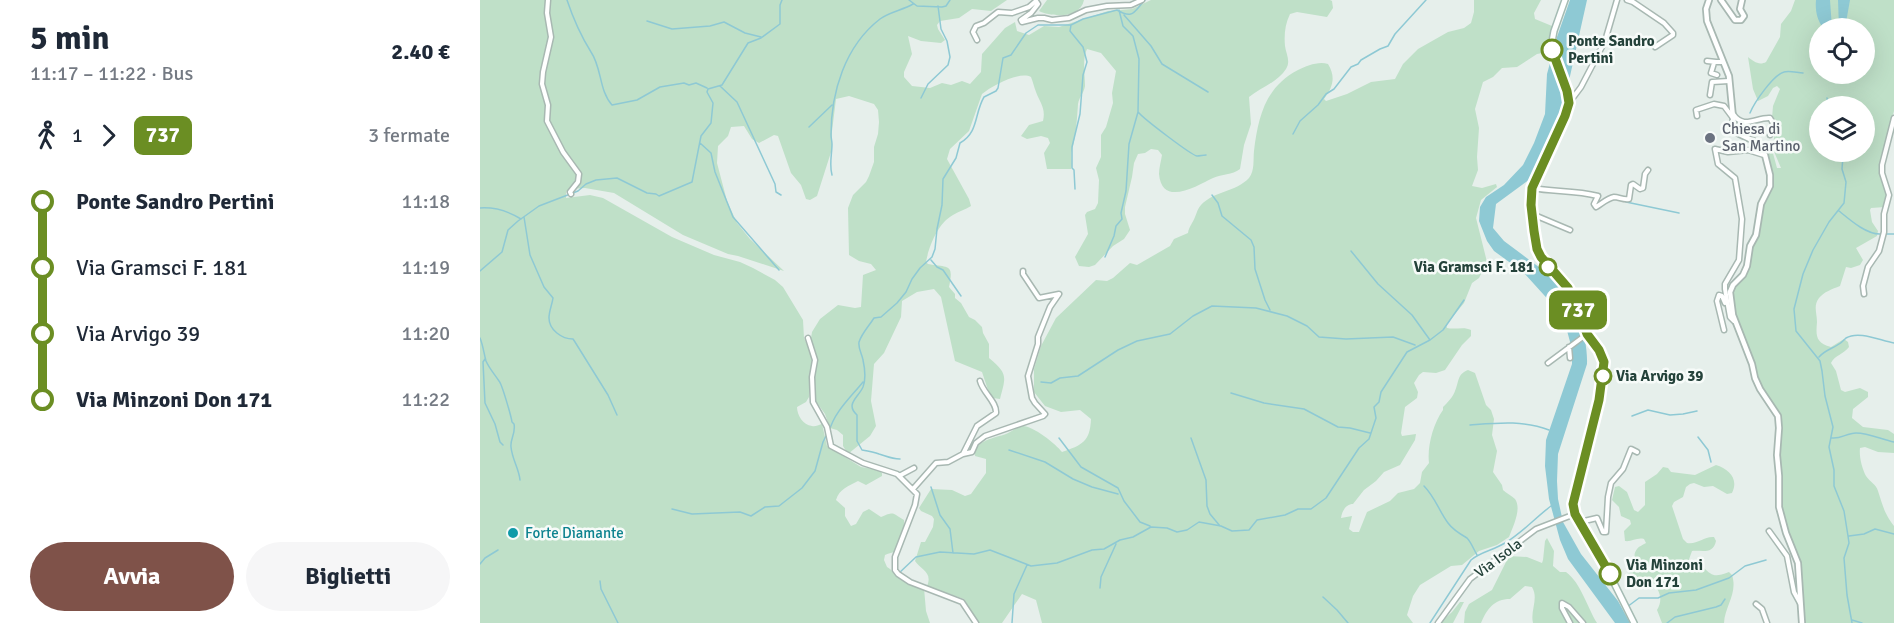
<!DOCTYPE html>
<html lang="it">
<head>
<meta charset="utf-8">
<style>
	:root { --surface:#fff; --page:#f6f6f7; --text:#1f2937; --muted:#747a83; --accent:#7f5249 }
	body { margin:0; font-family:Signika,sans-serif; background:var(--page); color:var(--text); height:100vh; display:flex; flex-direction:column; font-size:22px; white-space:nowrap }
	* { box-sizing:border-box; margin:0 }
	p { font-size:20px; color:var(--muted) }
	.icon { flex:none; width:33px; height:33px; fill:none; stroke:currentColor; stroke-width:2; stroke-linecap:round; stroke-linejoin:round }
	.map { position:relative; flex:1; overflow:hidden }
	.sheet { display:flex; flex-direction:column; background:var(--surface); width:480px }
	.sheet>* { flex:none }
	.badge { padding:0 12px; border-radius:9px; font-size:21px; line-height:39px }
	.fabs { position:absolute; left:1329px; top:18px; display:grid; gap:12px }
	.fabs a { display:grid; place-items:center; width:66px; height:66px; border-radius:50%; background:var(--surface); box-shadow:0 6px 24px #0002; font-size:30px }
	.map>.badge { position:absolute; translate:-50% -50%; box-shadow:0 0 0 3px #fff }
	.legs { display:flex; align-items:center; gap:9px; height:66px; padding:0 30px; font-size:20px }
	.legs p { margin-inline-start:auto }
	.headline { display:flex; align-items:center; justify-content:space-between; height:102px; padding:0 30px }
	h1 { font-size:33px; font-weight:700; line-height:45px }
	.primary-button { display:flex; gap:12px; margin-top:auto; padding:12px 30px }
	.primary-button a { flex:1; height:69px; border-radius:36px; background:var(--accent); color:#fff; font-size:24px; font-weight:700; line-height:69px; text-align:center }
	.primary-button a+a { background:var(--page); color:var(--text) }
	ul { padding:0 30px; list-style:none }
	li { display:flex; align-items:center; gap:21px; height:66px; font-size:22px }
	li i { display:grid; place-items:center; width:9px; height:100%; margin:0 8px; background:currentColor }
	li i::after { content:''; width:15px; height:15px; margin:-8px; border:4px solid; border-radius:50%; background:var(--surface) }
	li p { margin-inline-start:auto }
	li:first-child i { background:linear-gradient(#0000 50%,currentColor 0) }
	li:last-child i { background:linear-gradient(currentColor 50%,#0000 0) }
	main { display:flex; flex:1; min-height:0 }
	.map>svg:first-child { display:block }
	.green { fill:#bfe0c8; fill-rule:evenodd }
	.water { fill:#8ec9d4 }
	.lines { fill:none; stroke-linecap:round; stroke-linejoin:round }
	.stream { stroke:#8ec9d4; stroke-width:1.5 }
	.minor-casing { stroke:#a8b8b2; stroke-width:7 }
	.tertiary-casing { stroke:#a8b8b2; stroke-width:8 }
	.secondary-casing { stroke:#a4bbb3; stroke-width:8 }
	.minor { stroke:#fff; stroke-width:4 }
	.tertiary { stroke:#fff; stroke-width:4.5 }
	.secondary { stroke:#fff; stroke-width:5 }
	.line-1-casing { stroke:#fff; stroke-width:14 }
	.line-1 { stroke:#6b8e23; stroke-width:9 }
	.stop-1-dot { fill:#fff; stroke:#6b8e23; stroke-width:3 }
	.worship-dot { fill:#6b7280; stroke:#f7fbf9; stroke-width:2 }
	.culture-dot { fill:#0f9aa8; stroke:#f7fbf9; stroke-width:2 }
	.labels { text-anchor:middle; dominant-baseline:central; stroke-width:5; stroke-linejoin:round; paint-order:stroke }
	.stop-label { font-size:15px; font-weight:bold; fill:#24423a; stroke:#f7fbf9; text-anchor:start }
	.worship-label { font-size:15px; fill:#5b616d; stroke:#f7fbf9; text-anchor:start }
	.culture-label { font-size:15px; fill:#0d838f; stroke:#f7fbf9; text-anchor:start }
	.street-label { font-size:15px; fill:#24423a; stroke:#f7fbf9 }
</style>
</head>
<body>
<main>
<section class="sheet">
<div class="headline"><div><h1>5 min</h1><p>11:17 – 11:22 · Bus</p></div><b>2.40 €</b></div>
<div class="legs"><svg class="icon" aria-label="walk" viewBox="0 0 24 24"><circle cx="13" cy="4" r="2"/><path d="M13 8l-2 6 4 7M11 14l-3 7M7 12l3-4h3l4 4"/></svg>1<svg class="icon" aria-label="forward" viewBox="0 0 24 24"><path d="M9 5l7 7-7 7"/></svg><b class="badge" style="background:#6b8e23;color:#fff">737</b><p>3 fermate</p></div>
<ul>
<li><i style="color:#6b8e23"></i><b>Ponte Sandro Pertini</b><p>11:18</p></li>
<li><i style="color:#6b8e23"></i><span>Via Gramsci F. 181</span><p>11:19</p></li>
<li><i style="color:#6b8e23"></i><span>Via Arvigo 39</span><p>11:20</p></li>
<li><i style="color:#6b8e23"></i><b>Via Minzoni Don 171</b><p>11:22</p></li>
</ul>
<div class="primary-button"><a>Avvia</a><a>Biglietti</a></div>
</section>
<div class="map">
<svg width="1414" height="623" viewBox="0 0 1414 623">
	<rect width="100%" height="100%" fill="#e6efeb"/>
	<path class="green" d="M 0,0 L 527,0 L 511,11 L 492,9 L 479,18 L 460,21 L 457,25 L 458,29 L 465,40 L 461,43 L 441,41 L 428,36 L 432,54 L 424,72 L 424,77 L 432,86 L 450,88 L 462,83 L 471,85 L 482,81 L 490,84 L 501,72 L 502,54 L 525,28 L 535,22 L 537,31 L 549,35 L 564,26 L 579,27 L 628,11 L 652,9 L 671,0 L 850,0 L 852,1 L 853,8 L 847,17 L 817,12 L 810,14 C 805,24 804,35 805,46 C 806,54 811,61 806,69 C 798,82 780,88 769,97 L 771,124 L 764,145 L 760,169 C 752,175 742,174 733,178 C 718,185 682,208 679,174 C 679,168 681,161 682,155 L 678,150 L 671,149 L 665,153 L 658,154 L 654,163 L 652,177 L 645,207 L 645,214 L 650,230 L 644,239 L 633,246 L 615,265 L 609,267 L 599,266 L 595,257 L 608,234 L 605,215 L 607,212 L 615,209 L 618,203 L 619,180 L 616,168 L 621,157 L 621,135 L 626,127 L 633,103 L 632,93 L 636,71 L 621,53 L 607,49 C 602,60 605,74 605,86 C 604,93 599,97 598,104 C 597,119 596,136 592,150 C 590,157 593,162 591,169 L 567,169 L 564,153 L 570,143 L 568,138 L 561,136 L 547,139 L 541,136 L 549,125 L 563,121 C 566,108 560,103 556,92 C 554,87 553,82 551,77 C 539,71 512,86 502,94 L 489,131 L 470,149 L 467,159 L 489,199 L 491,206 C 485,210 479,211 473,215 C 458,223 449,246 446,262 L 448,264 C 469,268 474,263 469,287 L 475,294 L 475,298 L 481,303 L 489,317 L 495,320 L 502,327 L 503,333 L 509,344 L 509,358 C 528,374 526,376 520,399 L 513,398 L 508,390 L 502,372 L 475,361 L 461,297 L 454,289 L 437,292 L 422,301 L 421,317 L 404,353 L 394,364 L 391,401 L 396,426 L 390,436 L 368,454 L 363,446 L 363,435 L 357,430 L 350,428 L 345,414 L 335,400 L 335,374 L 337,361 L 331,338 L 332,332 L 340,319 L 358,305 L 375,308 L 381,307 L 383,275 L 396,270 L 391,264 L 379,261 L 369,255 L 368,208 L 373,195 L 386,182 L 389,176 L 394,162 L 394,147 L 398,134 L 399,122 L 398,110 L 394,104 L 369,96 L 356,99 L 352,131 L 352,149 L 337,196 L 330,200 L 326,199 L 321,185 L 311,173 L 298,136 L 294,135 L 279,143 L 272,139 L 264,126 L 251,127 L 248,136 L 238,146 L 237,163 L 247,201 L 257,223 L 270,239 L 304,271 L 258,256 L 248,254 L 203,235 L 134,193 L 105,188 L 89,189 L 86,192 L 86,198 L 110,195 L 123,198 L 192,237 L 234,255 L 260,262 L 273,268 L 295,280 L 303,287 L 323,320 L 324,338 L 330,351 L 332,361 L 329,397 L 326,402 L 317,407 C 317,415 323,425 332,426 C 335,427 338,425 342,424 L 347,446 L 381,467 L 399,470 L 402,473 L 402,476 L 386,485 L 378,481 C 369,486 359,489 356,500 L 365,508 L 365,516 L 371,526 L 376,524 L 383,512 L 389,509 L 401,517 C 415,511 412,513 424,520 C 425,527 421,546 415,551 C 413,553 409,553 405,555 L 404,560 L 407,567 C 413,570 413,574 419,578 C 426,584 435,586 444,588 L 446,611 L 450,623 L 0,623 Z
		M 567,0 L 604,0 C 600,19 572,17 559,11 Z
		M 994,0 L 1061,0 L 1054,13 L 1055,19 L 1072,26 L 1073,29 L 1068,45 L 1068,52 L 1057,54 L 1037,67 L 1022,68 L 1013,77 L 1003,82 L 995,109 L 999,128 L 997,157 L 998,170 L 992,186 L 1002,188 L 1016,184 L 1017,187 L 1001,200 L 996,218 L 1007,262 L 999,278 L 992,283 L 984,303 L 966,325 L 967,328 C 975,330 984,326 991,330 L 991,336 L 982,345 L 965,370 L 956,373 L 943,372 L 939,375 L 934,383 L 938,392 L 937,398 L 925,407 L 921,433 L 922,436 L 936,434 L 935,440 L 920,465 L 904,472 L 896,481 L 884,490 L 873,504 C 866,504 862,511 861,518 L 872,516 L 869,529 L 873,532 L 879,532 L 887,512 L 910,501 L 918,493 L 934,489 L 940,483 L 942,472 L 949,463 C 947,447 953,424 963,410 L 963,407 C 967,403 973,397 975,391 C 979,382 977,374 988,370 L 995,373 L 1006,405 L 1011,410 L 1014,419 L 1012,435 L 1017,451 L 1013,472 L 1022,485 L 1023,490 C 1026,493 1032,496 1035,499 C 1042,509 1033,526 1029,537 L 1017,545 L 999,551 L 982,565 L 971,566 L 940,585 L 933,596 L 927,615 L 933,623 L 562,623 L 556,600 L 542,594 L 522,623 L 499,623 L 484,599 L 447,586 C 453,572 441,570 435,561 L 441,542 L 445,542 L 453,527 L 454,519 L 452,516 L 441,511 L 439,508 L 451,489 L 472,490 L 485,496 L 491,494 L 506,473 L 506,459 L 495,456 C 494,440 515,438 526,434 C 532,432 537,426 543,426 C 553,426 576,444 582,452 C 602,445 610,442 611,419 L 600,410 L 581,412 L 565,406 L 554,392 L 554,369 L 561,346 L 576,318 L 616,280 L 627,281 L 633,278 L 650,263 L 657,265 L 690,246 L 694,239 L 708,233 C 709,226 713,223 715,217 C 717,212 718,208 721,205 C 734,191 756,192 769,178 C 775,170 773,160 774,151 C 778,118 785,87 818,70 C 827,66 838,61 848,64 C 856,77 853,87 844,99 L 846,101 L 867,94 L 891,82 L 915,79 L 923,64 L 938,49 L 968,32 L 984,28 L 991,23 L 994,12 Z
		M 1315,0 L 1414,0 L 1414,111 L 1401,156 L 1400,169 L 1400,174 L 1408,193 L 1405,207 L 1391,208 L 1390,210 L 1392,222 L 1398,231 L 1397,236 L 1376,248 L 1383,260 L 1380,265 L 1371,268 L 1366,267 L 1360,286 C 1352,289 1344,292 1339,298 C 1333,306 1337,313 1337,322 C 1336,335 1335,343 1351,347 L 1364,339 L 1368,342 L 1369,347 C 1364,354 1355,355 1351,363 L 1356,371 L 1361,390 L 1365,392 L 1380,388 L 1388,392 L 1388,397 L 1373,409 L 1372,418 L 1383,427 L 1408,430 L 1414,434 L 1414,453 L 1398,452 L 1385,447 L 1380,448 C 1379,457 1382,468 1386,476 C 1390,482 1396,484 1398,491 C 1403,506 1404,513 1414,526 L 1414,623 L 1324,623 L 1320,561 L 1319,555 L 1312,545 L 1300,508 L 1300,425 L 1278,381 L 1274,363 L 1254,312 L 1253,288 L 1263,278 L 1267,272 L 1271,250 L 1276,239 L 1279,208 L 1291,190 L 1291,180 L 1287,156 L 1283,147 L 1291,146 L 1297,168 L 1301,168 L 1293,149 L 1295,127 L 1298,126 L 1292,118 L 1293,106 L 1300,89 L 1297,86 L 1293,88 L 1288,96 L 1278,101 L 1273,89 L 1268,57 C 1273,61 1279,66 1286,62 L 1300,37 L 1301,24 L 1311,11 ZM 1340,28 L 1384,28 L 1384,74 L 1340,74 ZM 1340,106 L 1384,106 L 1384,152 L 1340,152 Z
		M 1236,465 C 1249,469 1259,479 1252,493 L 1247,494 L 1233,486 L 1224,487 L 1214,483 L 1210,484 L 1206,487 L 1203,497 L 1194,502 L 1192,506 L 1203,539 L 1207,543 C 1217,545 1224,536 1234,537 L 1236,541 C 1233,555 1222,550 1212,551 L 1207,565 L 1209,569 L 1223,567 C 1233,577 1235,577 1249,572 L 1252,575 C 1258,593 1245,606 1244,623 L 1182,623 L 1177,610 C 1184,599 1179,588 1170,580 L 1156,583 L 1146,580 L 1145,575 C 1165,566 1149,559 1157,549 C 1159,546 1163,545 1166,543 L 1164,539 C 1157,537 1152,542 1145,541 L 1144,531 L 1151,524 L 1150,520 L 1141,516 L 1139,507 L 1132,500 L 1135,487 L 1139,486 L 1147,492 L 1154,510 L 1158,512 L 1165,505 L 1165,482 L 1177,474 L 1183,467 L 1188,468 L 1191,472 L 1215,475 Z
		M 1067,538 L 1074,551 L 1073,566 L 1080,572 L 1086,572 C 1101,583 1107,607 1117,623 L 1053,623 C 1050,610 1059,599 1052,587 L 1045,586 L 1030,599 C 1014,599 1007,609 1001,623 L 984,623 L 985,612 L 989,604 L 1012,590 L 1029,556 L 1047,557 L 1062,563 L 1063,560 L 1065,541 Z
		M 980,602 L 984,602 L 973,623 L 960,623 L 972,612 Z"/>
	<path class="water" d="M 1090,0 L 1107,0 L 1082,112 L 1071,139 L 1050,179 L 1016,204 L 1013,228 L 1024,241 L 1075,279 C 1095,301 1108,335 1107,364 L 1078,454 L 1077,481 L 1078,499 L 1083,522 L 1101,554 L 1138,601 L 1150,623 L 1135,623 L 1088,559 L 1080,540 L 1069,499 L 1065,466 L 1066,440 L 1092,364 L 1092,349 L 1083,316 L 1043,272 L 1014,251 L 1007,241 L 999,221 L 1000,207 L 1006,197 L 1024,185 L 1043,165 L 1054,143 L 1065,114 L 1067,74 L 1077,37 Z
		M 1336,0 L 1350,0 L 1352,28 L 1343,28 C 1337,20 1335,10 1336,0 Z
		M 1358,0 L 1370,0 L 1365,28 L 1359,28 Z"/>
	<g class="lines">
		<path class="stream" d="M 87,0 C 93,18 101,36 111,52 C 122,68 119,91 132,105 L 157,100 L 180,87 L 204,83 L 209,85 L 216,83 L 227,88
			M 429,0 L 437,6 L 462,7 L 466,6 L 470,0
			M 644,15 L 671,46 L 682,64 L 728,92
			M 167,21 L 192,29 L 230,26 L 244,22 L 265,33 L 281,37
			M 591,25 L 590,31 L 603,47 L 607,62 L 603,75 L 600,114 L 592,147 L 592,168 L 594,170 L 595,189
			M 240,86 L 257,102 L 295,184 L 296,192 L 301,195
			M 441,98 L 448,84 L 468,65 L 470,57 L 467,41 L 461,29 L 458,6
			M 1347,98 L 1349,106
			M 658,112 C 664,119 711,155 717,156 C 720,156 723,155 726,155
			M 1270,113 C 1274,103 1293,75 1304,72 C 1309,70 1318,73 1323,73
			M 329,127 L 352,105
			M 813,134 L 820,121 L 838,105 L 846,94 L 854,89 L 871,67 L 878,64 L 881,60 L 900,49 L 908,46 L 915,34 L 946,0
			M 220,143 L 231,153 L 235,172 L 253,217 L 299,270
			M 1358,152 L 1363,156 L 1362,169 L 1366,182 L 1364,203 L 1349,222 L 1333,250 L 1323,274 L 1314,309 L 1316,331 L 1340,361 L 1342,371 L 1345,396 L 1353,427 L 1349,447 L 1354,470 L 1354,486 L 1364,511 L 1368,536 L 1369,543 L 1364,558 L 1367,595 L 1372,623
			M 352,175 C 349,165 352,154 352,144 C 352,141 351,138 351,135 C 351,92 365,46 400,19 C 409,12 423,10 433,4
			M 732,195 L 738,203 L 742,216 L 771,240 L 774,247 L 775,269 L 785,300 L 790,310
			M 1146,202 L 1199,213
			M 0,208 C 15,207 28,211 41,219
			M 1359,211 C 1370,220 1387,235 1401,234
			M 44,217 L 50,255 L 64,287 L 73,298 C 72,305 69,311 69,318 C 69,330 82,339 93,339 L 95,342 L 128,395 L 137,415
			M 1406,234 L 1414,234
			M 871,251 L 898,284 L 932,315 L 950,340
			M 625,257 L 634,236 L 636,226 L 642,219 L 641,213 L 646,191 L 649,144 L 658,112 L 659,59 L 653,36 L 643,26 L 639,10
			M 451,260 L 457,267 L 463,270 L 481,296
			M 0,271 L 22,252 L 28,230 L 38,221 L 59,206 L 98,191 L 106,184 L 116,180 L 137,178 L 167,193 L 176,194 L 179,196 L 212,182 L 221,136 L 231,123 L 233,103 L 227,92 L 228,89 L 242,85 L 268,43 L 281,38 L 300,24 L 300,5 L 302,0
			M 0,338 C 3,345 4,354 6,361 C 9,368 15,375 19,381 C 22,384 31,416 32,422 L 34,424 C 36,433 30,439 31,447 C 32,459 39,469 40,480
			M 1339,357 C 1345,350 1352,349 1359,344 C 1360,344 1366,338 1366,338 C 1379,330 1401,341 1414,343
			M 5,359 L 3,362 L 5,403 L 15,424 L 20,442 L 23,445
			M 561,382 L 571,383 L 580,378 L 598,376 L 638,350 L 657,341 L 690,334 L 713,316 L 732,306 L 776,308 L 807,316 L 827,326 L 839,337 L 866,339 L 913,337 L 935,345
			M 751,393 L 784,403 L 824,409 L 858,427 L 870,428 L 890,433
			M 1152,416 L 1168,410 L 1190,415 L 1203,414 L 1217,411
			M 990,425 C 1017,423 1043,420 1069,430
			M 349,432 C 354,412 371,397 383,382
			M 1218,437 L 1228,450 L 1231,462
			M 579,438 L 601,467 L 638,488 L 644,501 L 660,522 L 670,526
			M 711,438 L 726,480 L 727,506 L 730,514 L 740,526
			M 1352,438 C 1361,439 1367,433 1376,433 C 1388,433 1401,439 1414,442
			M 529,450 L 565,462 L 593,479 L 612,487 L 638,494
			M 420,459 C 411,459 406,456 399,454 C 394,452 388,451 382,450 L 377,441 L 377,415 C 365,404 378,398 383,387 C 386,379 385,369 383,360 C 382,354 378,349 379,342 C 382,333 389,326 394,318 L 401,317 L 417,303 L 426,292 L 432,279 L 440,268 L 452,257 L 455,249 L 457,229 L 462,205 L 463,179 L 476,158 L 480,143 C 499,132 494,114 504,97 L 516,91 L 518,88 L 523,58 L 531,55 L 546,33 L 558,25 L 591,25 L 603,19 L 637,10 C 654,20 654,11 665,0
			M 944,486 C 955,497 959,511 968,523 C 973,530 980,534 987,538 C 991,542 994,550 997,555
			M 451,487 L 460,515 L 470,529 L 473,553
			M 192,509 L 212,514 L 260,512 L 271,516 L 285,507 L 299,506 L 322,488 L 335,471 L 343,442 L 346,436
			M 1369,536 L 1384,534 L 1395,529 L 1414,534
			M 0,564 L 5,558 L 18,550
			M 418,574 L 436,557 L 460,552 L 494,554 L 510,550 L 551,566 L 577,563 L 612,550 L 624,549 L 640,540 L 653,537 L 671,527 L 687,528 L 697,532 L 707,530 L 719,522 L 741,526 L 752,531 L 769,530 L 777,520 L 805,515 L 818,509 L 831,509 L 846,498 L 879,448 L 889,439 L 896,418 L 894,407 L 899,402 L 901,392 L 927,352 L 950,340 L 963,330 L 984,300
			M 120,581 L 121,589 L 138,623
			M 620,588 L 621,577 L 636,544
			M 843,597 L 857,610 L 868,623
			M 1147,607 L 1159,598 L 1178,598 L 1189,593 L 1216,590 L 1249,578 L 1265,566 L 1286,560
			M 1372,620 L 1382,623
			M 532,623 L 534,594 L 547,565
			M 950,623 L 991,560 C 1000,552 1014,550 1025,543 C 1042,533 1055,518 1071,506
			M 1187,623 L 1195,617 L 1236,607 L 1241,605 L 1245,599"/>
		<g class="minor-casing">
			<path id="minor" d="M 68,0 L 67,13 L 71,37 L 63,72 L 62,84 L 68,105 L 67,121 L 83,152 L 99,174 L 98,182 L 90,192 L 91,194
				M 1147,0 L 1153,2 L 1184,23 L 1193,33 L 1193,35 L 1175,47
				M 497,40 L 493,32 L 496,26 L 504,23 L 518,12 L 532,13 L 549,7 L 556,1 L 558,4 L 551,13 L 541,20 L 542,22 L 558,18 L 564,18 L 572,20 L 580,19 L 589,18 L 606,10 L 627,6 L 651,5 L 662,0
				M 1227,61 L 1236,62
				M 1237,75 L 1231,73 L 1234,63 L 1236,62 L 1243,62
				M 1230,95 L 1232,82 L 1249,81
				M 1092,99 L 1101,87 L 1125,41 L 1137,0
				M 1253,114 C 1264,130 1276,117 1290,118 L 1293,123 L 1290,135
				M 1217,116 L 1216,110 L 1234,104 L 1244,106 L 1253,118
				M 1052,188 C 1074,192 1095,190 1118,196 L 1114,204 L 1116,207 C 1121,204 1128,198 1134,197 C 1139,197 1143,200 1149,199 L 1151,185 L 1153,184 L 1160,189 L 1163,188 L 1165,174 L 1168,170
				M 1052,214 L 1090,230
				M 1384,294 L 1383,286 L 1388,267 L 1399,251 L 1404,232 L 1404,214 L 1409,195 L 1402,173 L 1402,165 L 1414,118
				M 1254,321 L 1250,317 L 1245,289 L 1245,284 L 1259,260 L 1262,219 L 1255,178 L 1238,164 L 1235,149 L 1248,152 L 1268,150 L 1284,155
				M 1244,330 L 1237,301 L 1239,295 L 1242,296 L 1245,303
				M 328,338 L 335,360 L 332,377 L 333,402 L 347,427 L 351,446 L 383,463 L 417,474 L 437,494 L 435,505 L 415,557 L 415,570 L 418,574 L 430,582 L 482,602 L 496,623
				M 1089,347 L 1090,358
				M 1068,363 L 1107,334
				M 483,454 L 492,452 L 496,443 L 505,436 L 563,416 L 565,414 L 555,403 L 552,398 L 548,376 L 558,344 L 558,337 L 570,307 L 579,294 L 559,298 L 543,274 L 543,271
				M 419,476 L 434,468
				M 433,489 L 456,463 L 468,462 L 483,454 L 497,426 L 516,413 C 517,402 503,393 500,381
				M 1100,522 L 1117,518 L 1123,532 L 1126,532 L 1128,497 L 1131,483 L 1143,469 L 1151,449 L 1157,452
				M 1289,531 L 1307,556 L 1314,592 L 1320,603
				M 1276,604 L 1282,609 L 1287,623
				M 958,623 L 990,579 L 1056,529 L 1095,514
				M 1090,623 L 1082,608 L 1082,603 L 1089,607 L 1103,623"/>
		</g>
		<g class="tertiary-casing">
			<path id="tertiary" d="M 1229,0 L 1226,9 L 1227,21 L 1249,76 L 1254,128 L 1259,134 L 1276,142 L 1285,155 L 1290,175 L 1290,186 L 1281,204 L 1276,235 L 1270,246 L 1267,266 L 1263,275 L 1253,285 L 1250,292 L 1253,315 L 1272,364 L 1275,378 L 1280,389 L 1298,416 L 1299,428 L 1297,455 L 1299,476 L 1299,507 L 1306,533 L 1318,563 L 1322,623
				M 1241,0 L 1255,20 L 1261,20 L 1264,16 L 1260,9 L 1262,0"/>
		</g>
		<g class="secondary-casing">
			<path id="secondary" d="M 1085,0 L 1074,31 L 1071,47 L 1087,91 L 1089,107 L 1053,183 L 1051,197 L 1057,249 L 1071,270 L 1088,288 L 1097,307 L 1107,334 L 1119,350 L 1124,362 L 1119,400 L 1093,504 L 1095,514 L 1124,563 L 1154,623"/>
		</g>
		<use href="#minor" class="minor"/>
		<use href="#tertiary" class="tertiary"/>
		<use href="#secondary" class="secondary"/>
	</g>
	<g class="lines">
		<g class="line-1-casing">
			<path id="line-1" d="M 1072,50 L 1087,91 L 1089,103 L 1085,116 L 1052,188 L 1051,205 L 1054,231 L 1057,249 L 1061,257 L 1088,288 L 1097,307 L 1107,334 L 1119,350 L 1124,362 L 1119,400 L 1093,504 L 1095,514 L 1130,574"/>
		</g>
		<use href="#line-1" class="line-1"/>
	</g>
	<g class="stop-1-dot">
		<circle cx="1072" cy="50" r="10"/>
		<circle cx="1068" cy="267" r="8"/>
		<circle cx="1123" cy="376" r="8"/>
		<circle cx="1130" cy="574" r="10"/>
	</g>
	<circle class="worship-dot" cx="1230" cy="138" r="6"/>
	<circle class="culture-dot" cx="33" cy="533" r="6"/>
	<g class="labels">
		<g class="stop-label">
			<text x="1088" y="41">Ponte Sandro<tspan x="1088" dy="17">Pertini</tspan></text>
			<text x="1054" y="267" text-anchor="end">Via Gramsci F. 181</text>
			<text x="1136" y="376">Via Arvigo 39</text>
			<text x="1146" y="565">Via Minzoni<tspan x="1146" dy="17">Don 171</tspan></text>
		</g>
		<g class="worship-label">
			<text x="1242" y="129">Chiesa di<tspan x="1242" dy="17">San Martino</tspan></text>
		</g>
		<g class="culture-label">
			<text x="45" y="533">Forte Diamante</text>
		</g>
		<g class="street-label">
			<text transform="translate(1018 558) rotate(-37)">Via Isola</text>
		</g>
	</g>
</svg>
<div class="fabs">
<a><svg class="icon" aria-label="locate" viewBox="0 0 24 24"><circle cx="12" cy="12" r="6"/><path d="M12 2v4M12 18v4M2 12h4M18 12h4"/></svg></a>
<a><svg class="icon" aria-label="layers" viewBox="0 0 24 24"><path d="M12 4l9 5-9 5-9-5zM3 14l9 5 9-5"/></svg></a>
</div>
<b class="badge" style="left:1098px;top:310px;background:#6b8e23;color:#fff">737</b>
</div>
</main>
</body>
</html>
